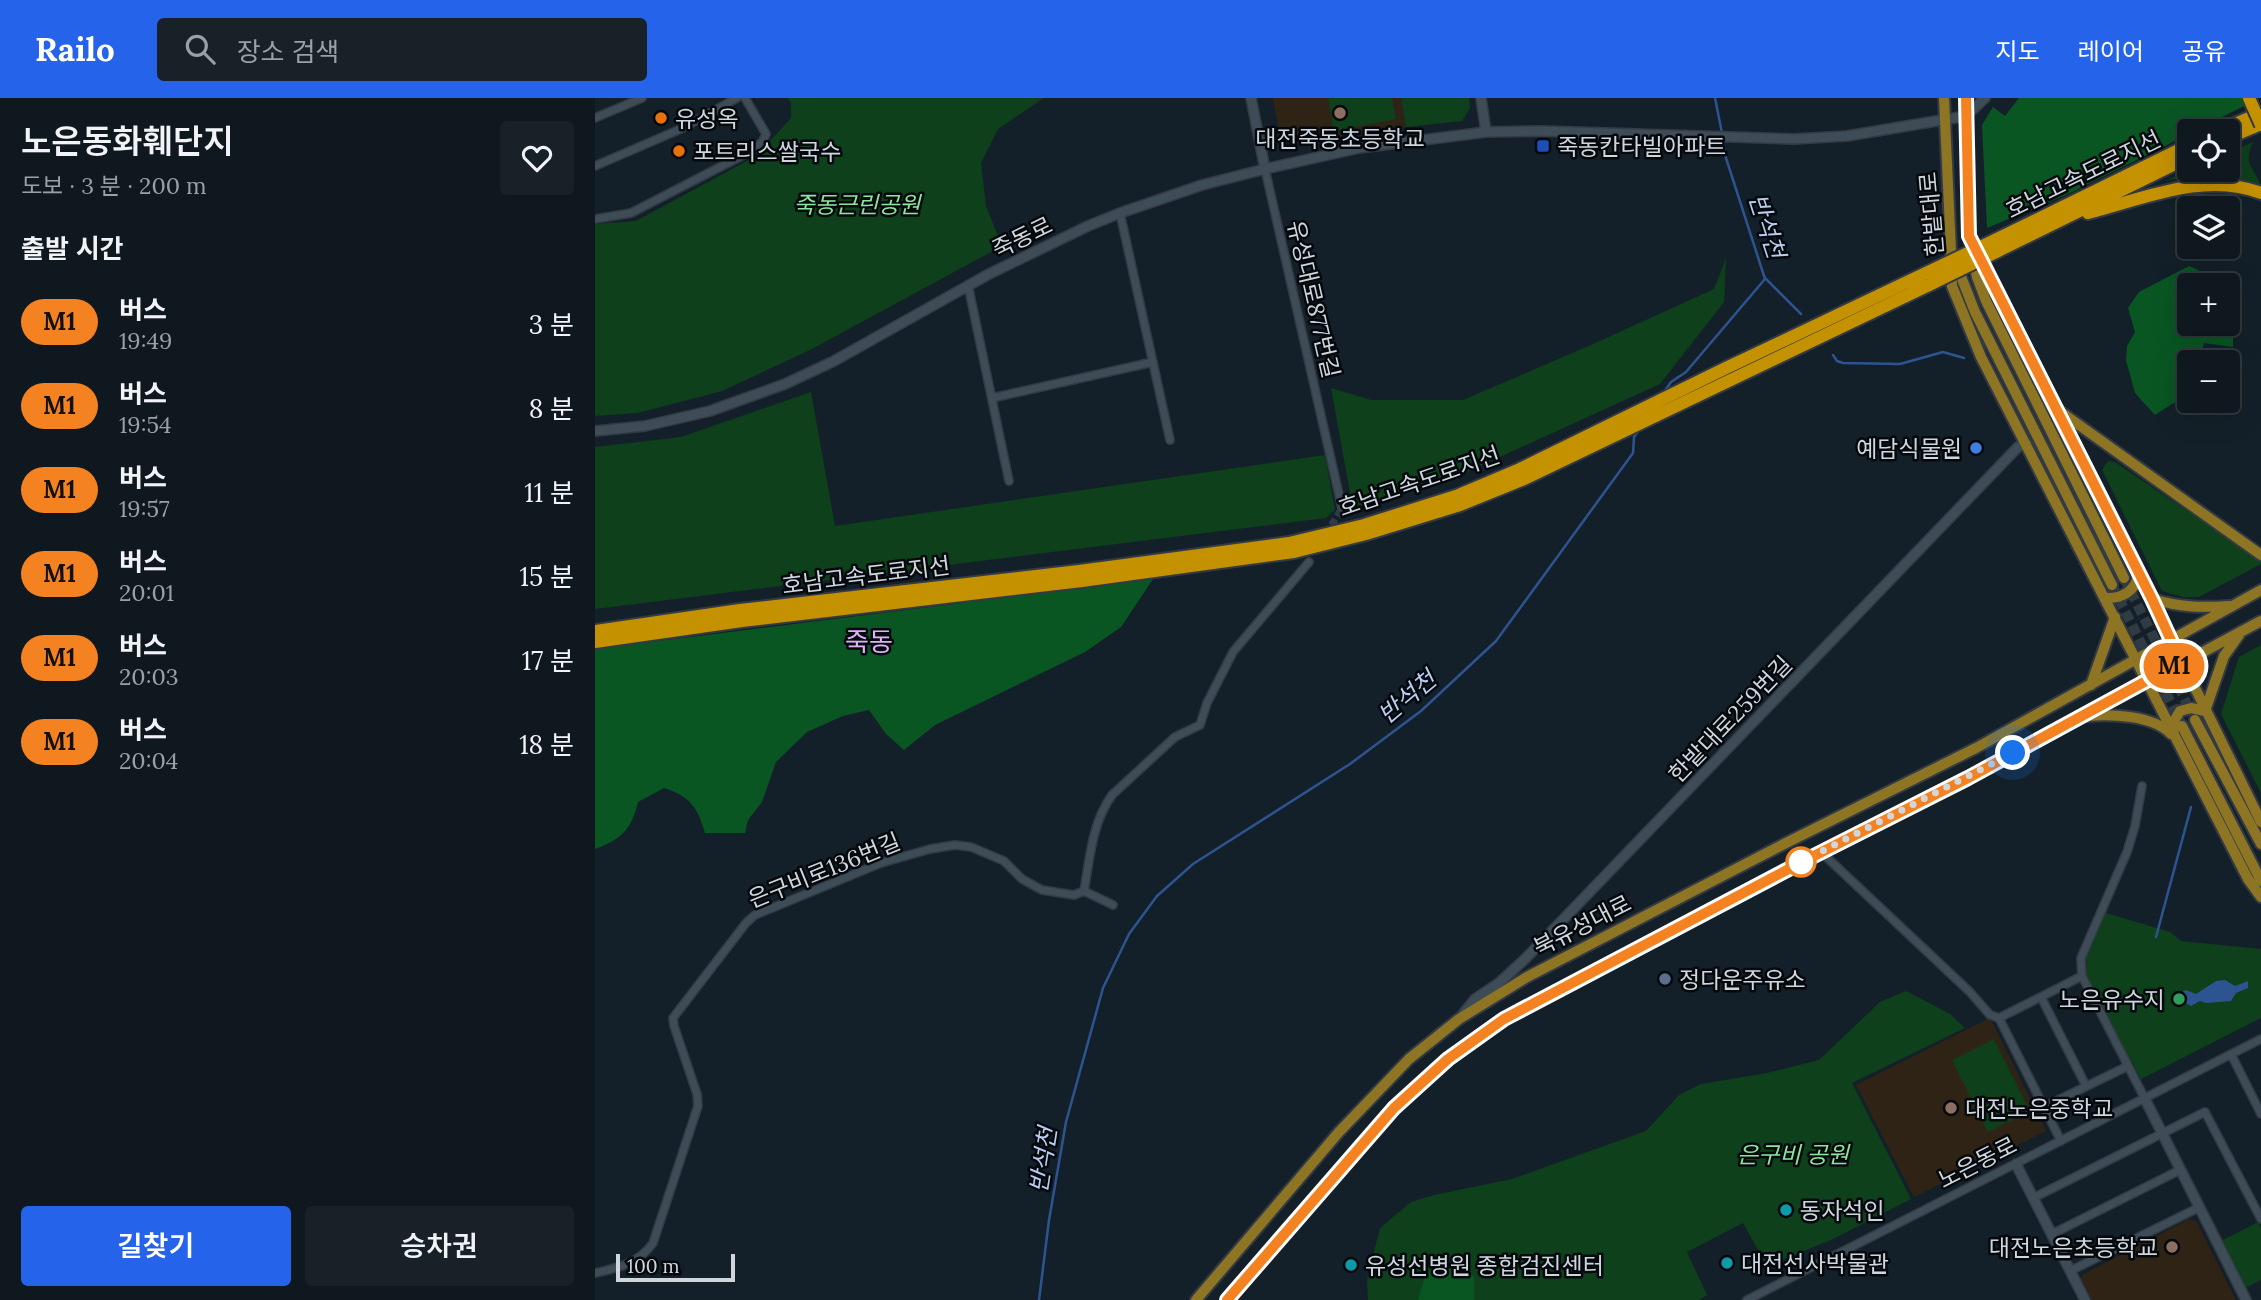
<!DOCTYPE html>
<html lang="ko">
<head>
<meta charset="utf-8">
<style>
	:root { --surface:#0f181f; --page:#182128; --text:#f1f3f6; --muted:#9ba0a4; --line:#2f373d; --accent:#2563eb }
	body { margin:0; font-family:Lora,"Noto Sans KR",serif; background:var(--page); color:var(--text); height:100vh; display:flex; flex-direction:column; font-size:26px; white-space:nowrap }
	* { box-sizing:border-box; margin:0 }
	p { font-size:23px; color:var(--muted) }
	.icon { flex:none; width:38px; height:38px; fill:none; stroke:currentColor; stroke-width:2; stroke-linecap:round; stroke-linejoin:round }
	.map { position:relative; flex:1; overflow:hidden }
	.drawer { display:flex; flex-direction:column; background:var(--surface); width:595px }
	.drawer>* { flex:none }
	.badge { padding:0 14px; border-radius:23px; font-size:24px; line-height:46px }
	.fabs { position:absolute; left:1582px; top:21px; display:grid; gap:14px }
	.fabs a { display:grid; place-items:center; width:63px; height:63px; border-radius:7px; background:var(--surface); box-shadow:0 7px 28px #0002,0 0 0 2px var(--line); font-size:35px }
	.scale { position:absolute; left:21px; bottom:18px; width:119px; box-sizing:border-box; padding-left:7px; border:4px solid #cfd7dd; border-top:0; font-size:19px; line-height:24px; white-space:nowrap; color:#cfd7dd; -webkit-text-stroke:5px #05090d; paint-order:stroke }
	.you { position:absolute; width:35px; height:35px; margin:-18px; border:5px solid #fff; border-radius:50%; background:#1a73e8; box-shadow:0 0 0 10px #1a73e833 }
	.map>.badge { position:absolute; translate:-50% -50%; box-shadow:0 0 0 4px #fff }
	h2 { padding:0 21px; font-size:26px; line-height:63px }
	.round { display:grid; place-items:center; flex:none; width:74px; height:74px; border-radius:7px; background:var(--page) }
	.head { display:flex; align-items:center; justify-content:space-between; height:119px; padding:0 21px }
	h1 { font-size:33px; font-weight:600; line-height:52px }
	.cta { display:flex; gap:14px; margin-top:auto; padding:14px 21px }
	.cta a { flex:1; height:80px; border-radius:7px; background:var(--accent); color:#fff; font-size:28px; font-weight:600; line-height:80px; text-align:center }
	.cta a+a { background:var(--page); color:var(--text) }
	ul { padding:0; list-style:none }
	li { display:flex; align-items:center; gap:21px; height:84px; padding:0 21px }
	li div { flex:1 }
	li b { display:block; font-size:26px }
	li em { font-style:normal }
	li .badge { min-width:77px; font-weight:700; text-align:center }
	header { display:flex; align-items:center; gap:42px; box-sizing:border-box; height:98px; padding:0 35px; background:var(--accent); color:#fff }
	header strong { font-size:33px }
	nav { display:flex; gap:38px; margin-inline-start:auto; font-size:24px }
	.search { width:490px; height:63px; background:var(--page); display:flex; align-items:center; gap:18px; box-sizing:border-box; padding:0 24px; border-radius:7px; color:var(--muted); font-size:26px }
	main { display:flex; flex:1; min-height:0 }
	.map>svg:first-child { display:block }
	.education { fill:#2f2315 }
	.green { fill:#0d401b }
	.forest { fill:#095623 }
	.water { fill:#2d5491 }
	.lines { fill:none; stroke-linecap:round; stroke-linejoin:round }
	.stream { stroke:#2d5491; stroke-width:2.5 }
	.minor-tunnel { stroke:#303b44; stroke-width:7; stroke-dasharray:7 3.5; stroke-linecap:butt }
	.primary-tunnel { stroke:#303b44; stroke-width:10; stroke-dasharray:10 5; stroke-linecap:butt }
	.minor-casing { stroke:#333a43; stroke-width:10 }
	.tertiary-casing { stroke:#333a43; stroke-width:12 }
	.primary-casing { stroke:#333a43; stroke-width:14 }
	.motorway-casing { stroke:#333a43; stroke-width:16 }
	.minor { stroke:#3e4c57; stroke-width:7 }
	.tertiary { stroke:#3e4c57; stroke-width:9 }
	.primary { stroke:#8e7523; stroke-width:10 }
	.motorway { stroke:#c49101; stroke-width:12 }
	.motorway-bridge-casing { stroke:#333a43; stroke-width:16; stroke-linecap:butt }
	.motorway-bridge { stroke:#c49101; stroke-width:12 }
	.line-casing { stroke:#fff; stroke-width:16 }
	.line { stroke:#f58220; stroke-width:10 }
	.walk { stroke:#cfd7dd; stroke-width:7; stroke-dasharray:0 12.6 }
	.education-dot { fill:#8d6e63; stroke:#05090d; stroke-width:2.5 }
	.food-dot { fill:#e8710a; stroke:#05090d; stroke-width:2.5 }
	.transit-dot { fill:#1a4fb4; stroke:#05090d; stroke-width:2.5 }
	.shop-dot { fill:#3f7fe0; stroke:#05090d; stroke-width:2.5 }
	.stop-dot { fill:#fff; stroke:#f58220; stroke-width:3.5 }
	.service-dot { fill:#5c6f8a; stroke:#05090d; stroke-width:2.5 }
	.leisure-dot { fill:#2e9e5b; stroke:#05090d; stroke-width:2.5 }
	.culture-dot { fill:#0f9aa8; stroke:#05090d; stroke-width:2.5 }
	.labels { text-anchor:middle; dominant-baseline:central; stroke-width:5; stroke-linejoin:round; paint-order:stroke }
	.poi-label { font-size:23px; fill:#cfd7dd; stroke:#05090d; text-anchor:start }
	.street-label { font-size:23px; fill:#cfd7dd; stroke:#05090d }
	.park-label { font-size:23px; font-style:italic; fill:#8ae79a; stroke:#05090d }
	.water-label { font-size:24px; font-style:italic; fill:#b7cef1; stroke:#05090d }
	.quarter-label { font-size:26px; fill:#dcb4f5; stroke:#05090d }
</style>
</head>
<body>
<header>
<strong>Railo</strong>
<div class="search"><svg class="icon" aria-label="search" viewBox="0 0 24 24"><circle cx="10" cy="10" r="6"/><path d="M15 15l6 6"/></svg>장소 검색</div>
<nav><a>지도</a><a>레이어</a><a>공유</a></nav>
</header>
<main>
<section class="drawer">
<div class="head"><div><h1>노은동화훼단지</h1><p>도보 · 3 분 · 200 m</p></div><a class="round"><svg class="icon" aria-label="heart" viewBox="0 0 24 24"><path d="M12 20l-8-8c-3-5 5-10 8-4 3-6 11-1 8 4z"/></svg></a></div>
<h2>출발 시간</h2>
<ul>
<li><span class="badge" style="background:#f58220;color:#111">M1</span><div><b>버스</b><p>19:49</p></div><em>3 분</em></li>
<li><span class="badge" style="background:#f58220;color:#111">M1</span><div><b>버스</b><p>19:54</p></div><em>8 분</em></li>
<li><span class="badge" style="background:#f58220;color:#111">M1</span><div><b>버스</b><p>19:57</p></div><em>11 분</em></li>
<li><span class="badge" style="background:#f58220;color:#111">M1</span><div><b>버스</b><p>20:01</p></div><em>15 분</em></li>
<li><span class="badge" style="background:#f58220;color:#111">M1</span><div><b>버스</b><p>20:03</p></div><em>17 분</em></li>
<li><span class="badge" style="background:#f58220;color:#111">M1</span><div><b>버스</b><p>20:04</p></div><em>18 분</em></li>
</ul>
<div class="cta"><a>길찾기</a><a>승차권</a></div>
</section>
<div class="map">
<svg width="1666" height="1202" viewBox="0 0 1666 1202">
	<rect width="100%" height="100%" fill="#142029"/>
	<path class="education" d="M 678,0 L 806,0 L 811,29 L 696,44 L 685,38 Z
		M 1395,920 L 1451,1033 L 1319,1099 L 1261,987 Z
		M 1594,1121 L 1601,1123 L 1641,1202 L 1497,1202 L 1486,1180 L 1489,1176 Z"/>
	<path class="green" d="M 193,0 L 449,0 L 403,31 L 386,65 L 391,108 L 407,148 L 215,252 L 127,293 L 43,315 L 0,318 L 0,126 L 41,123 L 161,58 L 196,20 L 196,5 Z
		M 733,0 L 797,0 L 801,21 L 739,33 Z
		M 806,0 L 874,0 L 875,10 L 867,23 L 811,29 Z
		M 1658,44 C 1648,67 1657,67 1666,87 C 1630,75 1607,76 1570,83 L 1595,72 L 1633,72 L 1633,55 Z
		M 1131,160 L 1129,204 L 1065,286 L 852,383 L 758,411 L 736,290 L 776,302 L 868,302 L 996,247 L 1119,191 Z
		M 216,294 L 240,428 L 730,357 L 740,412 L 731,420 L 0,511 L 0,349 L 86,339 Z
		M 1513,363 L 1520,364 L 1666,463 L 1666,466 L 1604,499 L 1588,499 L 1567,493 L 1507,372 Z
		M 1666,547 L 1666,695 L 1626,616 L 1644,559 Z
		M 1511,815 L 1575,834 L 1586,843 L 1666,851 L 1666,920 L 1546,981 L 1492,881 L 1491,857 L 1499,836 Z
		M 1311,893 L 1355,916 L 1370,930 L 1257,985 L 1316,1101 L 1238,1141 L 1172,1168 L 1148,1125 L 1092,1154 L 1112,1197 L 1104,1202 L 773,1202 L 772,1181 L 785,1130 L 816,1104 L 839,1097 L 917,1081 L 1051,1033 L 1084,997 L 1106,986 L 1172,975 L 1224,962 L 1285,904 Z
		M 1399,941 L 1435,1013 L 1393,1034 L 1357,962 Z
		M 1663,1124 L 1666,1130 L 1666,1182 L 1648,1191 L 1624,1144 Z"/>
	<path class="forest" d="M 1424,0 L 1650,0 L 1653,6 L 1599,33 L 1594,33 L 1594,36 L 1471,97 L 1392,130 L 1387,27 L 1398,9 L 1410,18 Z
		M 1594,168 L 1627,183 L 1631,187 L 1594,187 L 1594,226 L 1633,226 L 1633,189 L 1647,205 L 1638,226 L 1638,249 L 1609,245 L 1605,261 L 1607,264 L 1594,264 L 1594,299 L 1577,306 L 1560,317 L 1540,295 L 1531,262 L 1532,248 L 1540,234 L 1533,210 L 1544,194 Z
		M 558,481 L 526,529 L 490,554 L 340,627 L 309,652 L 291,636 L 274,612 L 248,618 L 212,634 L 181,664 L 167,704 L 153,722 L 150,735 L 110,735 C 103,710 95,698 69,690 L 43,704 C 36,732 27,741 0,751 L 0,551 Z
		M 842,1165 L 861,1174 L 879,1178 L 879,1202 L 823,1202 L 830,1178 Z"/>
	<path class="water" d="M 1630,882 L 1640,888 L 1653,883 L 1653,890 L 1641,895 L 1636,903 L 1611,905 L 1605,903 L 1596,908 L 1585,902 L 1585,895 L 1591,892 L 1601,896 L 1621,883 Z"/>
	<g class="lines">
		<path class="stream" d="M 1120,0 L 1127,35
			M 1171,181 L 1206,216
			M 1238,257 L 1242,263 L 1248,265 L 1305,266 L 1348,254 L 1369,260
			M 1069,294 L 1076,284 L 1091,274 L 1170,181 L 1130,57 L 1128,42
			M 1561,839 L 1596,709
			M 444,1202 L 454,1122 L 471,1024 L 508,890 L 534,836 L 562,798 L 598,766 L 755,666 L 826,613 L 901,543 L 1038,355 L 1039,339 L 1044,332"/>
		<path class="minor-tunnel" d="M 731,436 L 747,410"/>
		<path class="primary-tunnel" d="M 1529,480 L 1597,616
			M 1517,487 L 1586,625"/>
		<g class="minor-casing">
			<path id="minor" d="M 0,20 L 47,0
				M 0,68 L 88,30 L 142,0
				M 670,71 L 747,410
				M 525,115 L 575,342
				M 0,121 L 36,115 L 158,52 L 168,43 L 171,36 L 150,0
				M 373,187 L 414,383
				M 397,300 L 558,264
				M 1547,688 L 1540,728 L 1532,754 L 1486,860 L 1487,878 L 1550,1001
				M 1226,754 L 1375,894 L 1395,917 L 1404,920
				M 489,793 L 518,807
				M 1446,899 L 1491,988
				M 1636,956 L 1666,1016
				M 1449,1009 L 1533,968
				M 1466,1043 L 1404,920 L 1487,878
				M 1438,1100 L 1610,1014 L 1666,1121
				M 1457,1136 L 1585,1072
				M 1475,1173 L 1605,1109
				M 0,1175 C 23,1170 44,1165 58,1145 L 103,1008 L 102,996 L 79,928 L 78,920 L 151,825 L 160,817 L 286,765 L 335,751 L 360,747 L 376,749 L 409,763 L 427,781 L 447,792 L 479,797 L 489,793 C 495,759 497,725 517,697 L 580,639 L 605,627 L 612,605 L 638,554 L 714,464
				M 1152,1202 L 1666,941"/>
		</g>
		<g class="tertiary-casing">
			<path id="tertiary" d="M 656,0 L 670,71
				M 886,0 L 891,34
				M 0,333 L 50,328 L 115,313 L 190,286 L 239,263 L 394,176 L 493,128 L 525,115 L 607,87 L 670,71 L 764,50 L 891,34 L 947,33 L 1199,41 L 1252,38 L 1371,18 L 1390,0
				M 868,916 L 880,901 L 904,885 L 930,861 L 1423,349 L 1432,346
				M 1550,1001 L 1651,1202
				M 1421,1066 L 1490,1202"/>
		</g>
		<g class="primary-casing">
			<path id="primary" d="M 1349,0 L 1356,153 L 1380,214 L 1517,487
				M 1371,0 L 1374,138 L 1382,179 L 1391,203 L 1529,480
				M 1374,138 L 1544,476 L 1666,724
				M 1356,153 L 1357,188 L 1386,259 L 1653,781 L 1666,799
				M 1463,312 L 1666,457
				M 1510,500 C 1528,501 1540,493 1544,476
				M 1557,501 C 1585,509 1604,510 1634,508
				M 1496,587 L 1520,519
				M 1492,618 C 1516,616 1558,617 1576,636
				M 1600,622 L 1666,746
				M 1587,628 L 1666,783
				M 1579,632 L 1578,625 L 1585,613 L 1596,610 L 1610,613 L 1629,558 L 1644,537
				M 601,1202 L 744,1034 L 814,961 L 864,921 L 932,879 L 1189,746 L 1381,650 L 1666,492
				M 632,1202 L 799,1010 L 853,961 L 909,921 L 1226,754 L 1373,680 L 1666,523"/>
		</g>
		<g class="motorway-casing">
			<path id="motorway" d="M 1623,33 L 1666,15
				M 1633,40 L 1666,26
				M 1493,115 C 1548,101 1610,73 1666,95
				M 1400,142 L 1594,47
				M 1403,153 L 1594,59
				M 0,533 L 145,512 L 484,473 L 694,445 L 769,427 L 861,398 L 925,371 L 1131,270 L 1331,175
				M 0,544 L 147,523 L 487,483 L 699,454 L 771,436 L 865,407 L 929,381 L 1334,187"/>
		</g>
		<use href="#minor" class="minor"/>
		<use href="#tertiary" class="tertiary"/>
		<use href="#primary" class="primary"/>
		<use href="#motorway" class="motorway"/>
		<g class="motorway-bridge-casing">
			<path id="motorway-bridge" d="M 1654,0 L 1666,27
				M 1331,175 L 1400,142
				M 1334,187 L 1403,153"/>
		</g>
		<use href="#motorway-bridge" class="motorway-bridge"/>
	</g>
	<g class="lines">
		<g class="line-casing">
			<path id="line" d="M 632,1202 L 799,1010 L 853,961 L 909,921 L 1207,764 L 1373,680 L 1586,564 L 1557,501 L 1374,138 L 1371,0"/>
		</g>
		<use href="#line" class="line"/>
		<path class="walk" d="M 1206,764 L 1418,655"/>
	</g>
	<g class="education-dot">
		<circle cx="745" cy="15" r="7"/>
		<circle cx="1356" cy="1010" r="7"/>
		<circle cx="1577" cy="1149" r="7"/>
	</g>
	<g class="food-dot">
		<circle cx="66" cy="20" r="7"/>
		<circle cx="84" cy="53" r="7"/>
	</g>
	<rect class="transit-dot" x="941" y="41" width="14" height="14" rx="3.5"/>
	<circle class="shop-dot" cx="1381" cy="350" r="7"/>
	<circle class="stop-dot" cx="1206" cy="764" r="14"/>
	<circle class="service-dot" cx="1070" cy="881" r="7"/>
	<circle class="leisure-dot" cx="1584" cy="901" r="7"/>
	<g class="culture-dot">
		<circle cx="1191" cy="1112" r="7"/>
		<circle cx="1132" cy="1165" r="7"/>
		<circle cx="756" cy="1167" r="7"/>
	</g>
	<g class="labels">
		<g class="poi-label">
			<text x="80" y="20">유성옥</text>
			<text x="745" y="40" text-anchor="middle">대전죽동초등학교</text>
			<text x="962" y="48">죽동칸타빌아파트</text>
			<text x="98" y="53">포트리스쌀국수</text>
			<text x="1367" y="350" text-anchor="end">예담식물원</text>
			<text x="1084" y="881">정다운주유소</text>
			<text x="1570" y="901" text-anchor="end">노은유수지</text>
			<text x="1370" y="1010">대전노은중학교</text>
			<text x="1205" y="1112">동자석인</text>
			<text x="1563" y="1149" text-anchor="end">대전노은초등학교</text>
			<text x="1146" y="1165">대전선사박물관</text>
			<text x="770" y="1167">유성선병원 종합검진센터</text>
		</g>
		<g class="street-label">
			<text transform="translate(1488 76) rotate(-26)">호남고속도로지선</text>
			<text transform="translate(1336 116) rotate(-95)">한밭대로</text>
			<text transform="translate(427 139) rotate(-26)">죽동로</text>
			<text transform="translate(719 201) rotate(77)">유성대로877번길</text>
			<text transform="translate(824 383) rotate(-19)">호남고속도로지선</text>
			<text transform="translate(271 477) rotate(-7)">호남고속도로지선</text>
			<text transform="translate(1135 621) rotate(-46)">한밭대로259번길</text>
			<text transform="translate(229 772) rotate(-22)">은구비로136번길</text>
			<text transform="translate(987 827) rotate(-27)">북유성대로</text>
			<text transform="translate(1382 1064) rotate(-27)">노은동로</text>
		</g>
		<g class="park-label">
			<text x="262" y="106">죽동근린공원</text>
			<text x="1198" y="1056">은구비 공원</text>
		</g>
		<g class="water-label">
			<text transform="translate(1172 128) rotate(72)">반석천</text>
			<text transform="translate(812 599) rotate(-40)">반석천</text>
			<text transform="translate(448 1062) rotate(-81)">반석천</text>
		</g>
		<g class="quarter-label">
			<text x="274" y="543">죽동</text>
		</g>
	</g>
</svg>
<div class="fabs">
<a><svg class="icon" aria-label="locate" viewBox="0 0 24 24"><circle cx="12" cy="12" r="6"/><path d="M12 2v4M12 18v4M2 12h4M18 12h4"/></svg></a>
<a><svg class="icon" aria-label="layers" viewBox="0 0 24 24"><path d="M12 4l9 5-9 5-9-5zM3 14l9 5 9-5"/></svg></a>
<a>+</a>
<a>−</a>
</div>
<div class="scale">100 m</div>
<div class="you" style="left:1418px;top:655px"></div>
<b class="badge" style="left:1579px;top:568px;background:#f58220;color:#111">M1</b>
</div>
</main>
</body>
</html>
